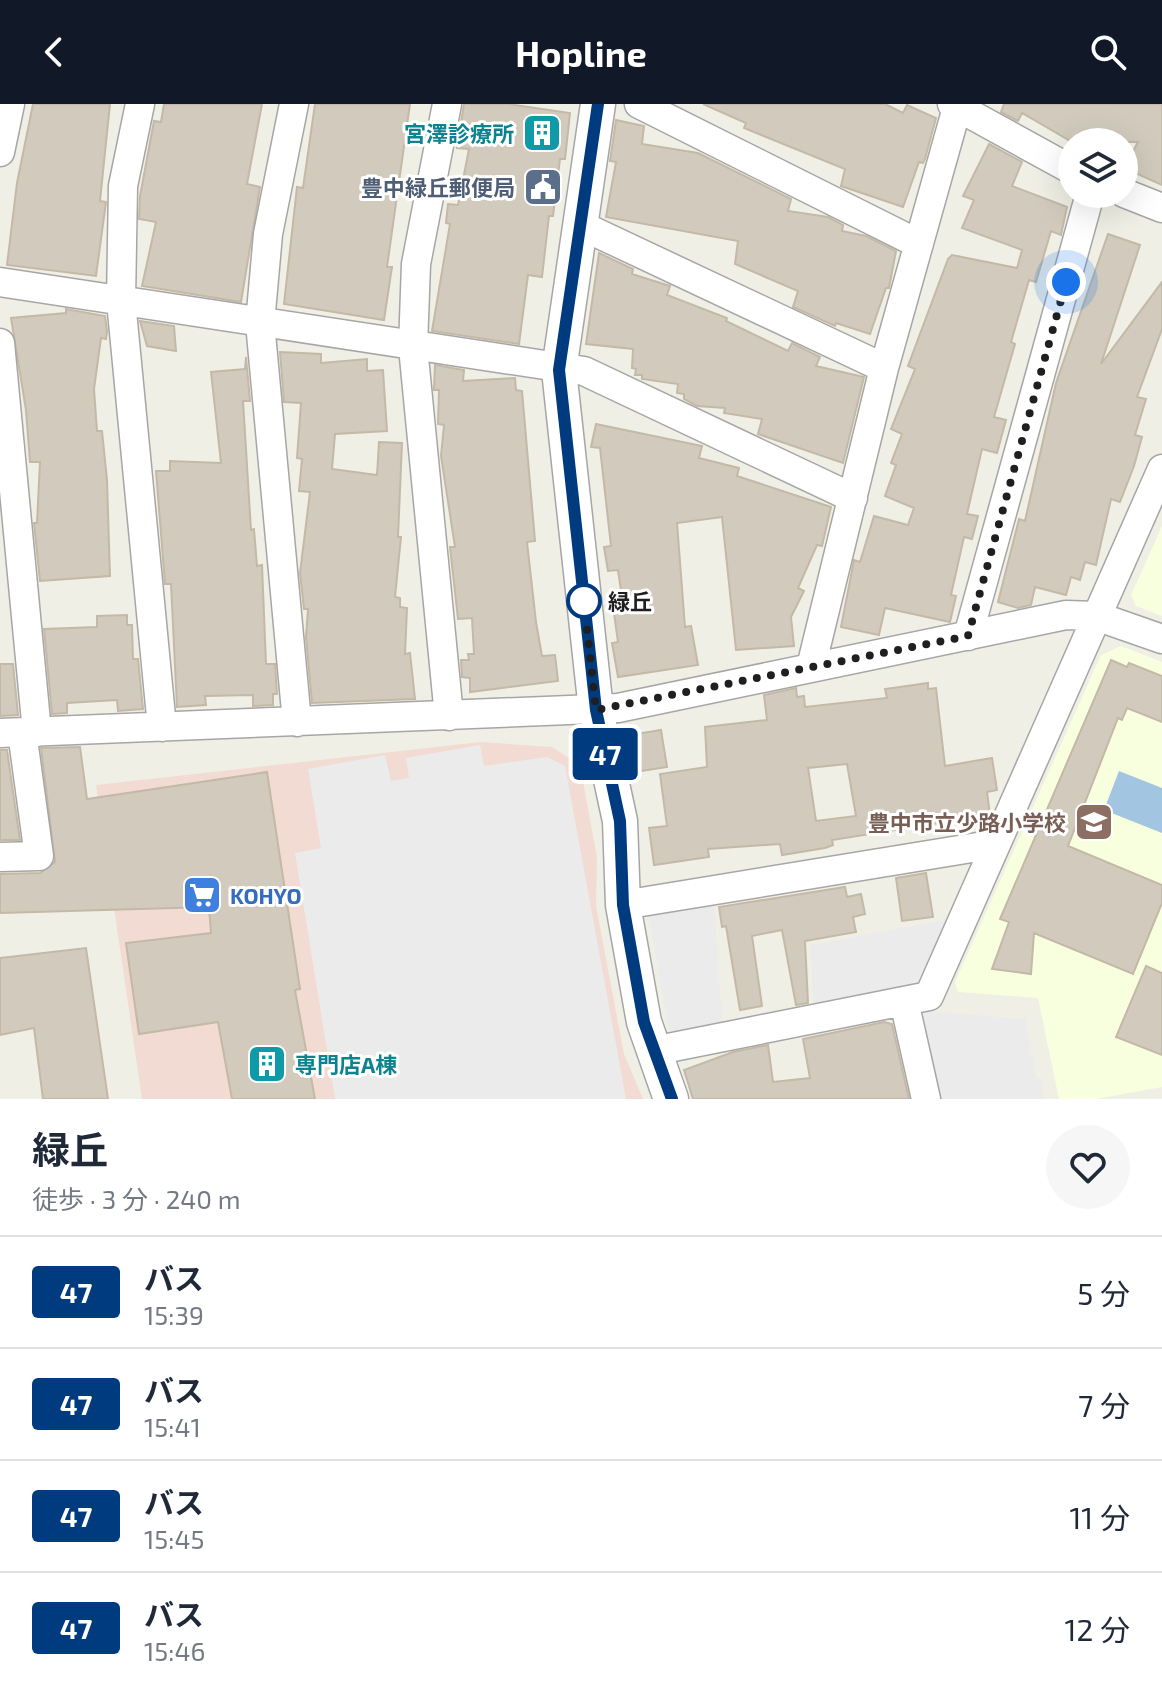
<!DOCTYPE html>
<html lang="ja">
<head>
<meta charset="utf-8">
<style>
	:root { --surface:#fff; --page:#f6f6f7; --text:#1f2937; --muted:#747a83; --line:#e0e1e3; --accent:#111827 }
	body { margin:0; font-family:"Exo 2","Noto Sans JP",sans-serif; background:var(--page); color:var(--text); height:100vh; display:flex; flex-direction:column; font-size:30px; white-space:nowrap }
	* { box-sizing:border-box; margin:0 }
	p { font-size:26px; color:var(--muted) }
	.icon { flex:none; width:44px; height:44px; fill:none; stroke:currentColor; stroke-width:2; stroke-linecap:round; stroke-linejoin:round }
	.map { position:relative; height:995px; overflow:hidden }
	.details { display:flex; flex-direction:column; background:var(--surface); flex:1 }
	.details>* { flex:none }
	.badge { padding:0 16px; border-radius:6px; font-size:28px; line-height:52px }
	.buttons { position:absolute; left:1058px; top:24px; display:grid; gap:16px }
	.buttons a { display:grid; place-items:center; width:80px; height:80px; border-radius:50%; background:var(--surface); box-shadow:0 8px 32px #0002; font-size:40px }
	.you { position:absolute; width:40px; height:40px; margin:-20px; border:6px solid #fff; border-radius:50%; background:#1a73e8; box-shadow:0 0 0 12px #1a73e833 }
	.map>.badge { position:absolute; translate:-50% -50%; box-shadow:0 0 0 4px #fff }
	.round { display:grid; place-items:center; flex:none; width:84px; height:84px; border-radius:42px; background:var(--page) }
	.head { display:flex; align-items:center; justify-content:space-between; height:136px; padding:0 32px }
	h1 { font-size:38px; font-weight:700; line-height:60px }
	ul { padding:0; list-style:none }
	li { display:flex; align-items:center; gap:24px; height:112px; padding:0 32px; border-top:2px solid var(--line) }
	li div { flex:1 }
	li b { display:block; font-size:30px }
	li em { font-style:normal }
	li .badge { min-width:88px; font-weight:700; text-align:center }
	header { display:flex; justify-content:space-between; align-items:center; height:104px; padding:0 32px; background:var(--accent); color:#fff; font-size:36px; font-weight:700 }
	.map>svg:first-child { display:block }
	.commercial { fill:#f2dbd3 }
	.education { fill:#f8ffdf }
	.parking { fill:#ebebeb }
	.water { fill:#a2c5e1 }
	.building { fill:#d1cabd; stroke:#c3b9a6; stroke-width:2; fill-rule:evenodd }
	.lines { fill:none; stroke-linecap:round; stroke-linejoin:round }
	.minor-casing { stroke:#a6a6a6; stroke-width:31 }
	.tertiary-casing { stroke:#a6a6a6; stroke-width:37 }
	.minor { stroke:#fff; stroke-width:28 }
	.tertiary { stroke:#fff; stroke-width:34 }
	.line-casing { stroke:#fff; stroke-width:18 }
	.line { stroke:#003b80; stroke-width:12 }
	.walk { stroke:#1f1f1f; stroke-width:8; stroke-dasharray:0 14.4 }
	.stop-dot { fill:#fff; stroke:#003b80; stroke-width:4 }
	.labels { text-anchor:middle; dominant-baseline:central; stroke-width:6; stroke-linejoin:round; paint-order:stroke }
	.culture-label { font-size:22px; font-weight:bold; fill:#0d838f; stroke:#fff; text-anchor:end }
	.service-label { font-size:22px; font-weight:bold; fill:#4e5e75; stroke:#fff; text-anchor:end }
	.stop-label { font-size:22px; font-weight:bold; fill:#1f1f1f; stroke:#fff; text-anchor:start }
	.education-label { font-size:22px; font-weight:bold; fill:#785e54; stroke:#fff; text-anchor:end }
	.shop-label { font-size:22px; font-weight:bold; fill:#366cbe; stroke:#fff; text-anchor:start }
</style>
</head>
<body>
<header><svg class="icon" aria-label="back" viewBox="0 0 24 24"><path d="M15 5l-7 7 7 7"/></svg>Hopline<svg class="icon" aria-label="search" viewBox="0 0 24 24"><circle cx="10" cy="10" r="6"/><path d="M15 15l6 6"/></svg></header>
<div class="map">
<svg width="1162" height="995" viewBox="0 0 1162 995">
	<rect width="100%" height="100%" fill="#f0efe5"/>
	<path class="commercial" d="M 481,638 L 552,643 L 580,661 L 597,754 L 596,802 L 624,950 L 643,995 L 142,995 L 96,681 Z"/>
	<path class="education" d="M 1162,422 L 1162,512 L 1136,502 L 1131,491 Z
		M 1121,542 L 1162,558 L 1162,983 L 1096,995 L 1059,995 L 1038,894 L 958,888 L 955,878 L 1101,551 Z"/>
	<path class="parking" d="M 480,641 L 484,662 L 547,653 L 565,662 L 626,995 L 335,995 L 295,749 L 321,744 L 308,665 L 385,651 L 391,677 L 409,674 L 406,654 Z
		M 714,796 L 722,918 L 674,928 L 668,925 L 648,808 Z
		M 948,815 L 926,863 L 910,882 L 814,902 L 810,841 Z
		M 929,907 L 1025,915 L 1036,974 L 1041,974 L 1044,995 L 938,995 L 923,913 Z"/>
	<path class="water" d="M 1119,667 L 1162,684 L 1162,729 L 1104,706 Z"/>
	<path class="building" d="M 33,0 L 110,0 L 100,97 L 106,98 L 96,172 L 7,161 L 17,79 Z
		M 164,0 L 262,0 L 247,80 L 260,83 L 241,198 L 142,182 L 156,118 L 139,115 L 140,92 L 154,17 L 161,18 Z
		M 315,0 L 410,0 L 387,163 L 392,163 L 384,216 L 284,200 L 297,83 L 303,84 Z
		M 464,0 L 508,0 L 570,9 L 565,55 L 560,55 L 553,112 L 549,112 L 542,173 L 528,171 L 519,240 L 432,227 L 450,120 L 446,119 L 448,100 L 458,101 L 469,45 L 457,44 Z
		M 703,0 L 885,0 L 903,9 L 907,1 L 936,14 L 925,55 L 923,59 L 919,58 L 903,103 L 841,82 L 845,65 L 744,24 L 746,19 Z
		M 1004,0 L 1162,0 L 1162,81 L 1124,64 L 1138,38 L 1072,38 L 1022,9 L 1018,17 L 1001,8 Z
		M 616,16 L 644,22 L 642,40 L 698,49 L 791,95 L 788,107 L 828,113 L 843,121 L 842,127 L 866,132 L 896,147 L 889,184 L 886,184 L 870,230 L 836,219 L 835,222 L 793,203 L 798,187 L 735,160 L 738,137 L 606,113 L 616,58 L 610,57 Z
		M 989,40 L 1022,58 L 1012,82 L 1067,103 L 1061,131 L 1051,127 L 1036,178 L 1029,176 L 1011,238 L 1015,240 L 994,313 L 1006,316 L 997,349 L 982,345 L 967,410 L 978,412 L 972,435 L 964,433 L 951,491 L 956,492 L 950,518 L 885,504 L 879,531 L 841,523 L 854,456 L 860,458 L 874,412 L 908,421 L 914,404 L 885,392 L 896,361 L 891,359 L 902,330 L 891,325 L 915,265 L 908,262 L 948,155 L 952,151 L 1017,164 L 1022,146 L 962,124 L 974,96 L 963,92 Z
		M 1108,130 L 1140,141 L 1101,260 L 1162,178 L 1162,225 L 1137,293 L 1146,295 L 1135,331 L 1142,333 L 1134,362 L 1120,398 L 1111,395 L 1096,461 L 1085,458 L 1080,476 L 1071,473 L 1066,491 L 1035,483 L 1031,501 L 1018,504 L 998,498 L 1019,415 L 1025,417 L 1056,279 Z
		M 599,149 L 633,165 L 632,170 L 670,182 L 667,191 L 727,214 L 726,217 L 788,247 L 792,239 L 820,253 L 816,262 L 864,273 L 843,359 L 758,330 L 762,315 L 724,309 L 725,304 L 697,302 L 684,295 L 684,290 L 677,289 L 678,280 L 642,275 L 642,271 L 635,271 L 636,265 L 632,264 L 633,245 L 586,240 Z
		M 66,205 L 105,212 L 107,227 L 106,235 L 101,234 L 94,285 L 97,327 L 102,327 L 107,376 L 110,472 L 40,477 L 34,419 L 37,419 L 40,358 L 30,358 L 26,306 L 11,214 L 66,209 Z
		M 140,217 L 174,222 L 176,247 L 147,242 Z
		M 280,248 L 321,250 L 321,259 L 367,255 L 367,267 L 383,266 L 387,327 L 335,330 L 332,365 L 377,371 L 379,338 L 402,339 L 398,433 L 401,433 L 395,493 L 400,494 L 400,503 L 407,504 L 405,550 L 410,549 L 415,595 L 312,599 L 306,533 L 308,505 L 304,505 L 300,469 L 310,388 L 299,387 L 302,355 L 297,354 L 301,299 L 284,298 Z
		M 246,253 L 250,297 L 243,297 L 251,426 L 254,425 L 257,462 L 262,461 L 266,560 L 275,560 L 277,590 L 273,590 L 273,601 L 253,602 L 253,591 L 205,592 L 206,601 L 177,603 L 171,480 L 165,480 L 156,367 L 170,367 L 170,357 L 221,359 L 211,268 L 245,265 Z
		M 435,261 L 464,266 L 463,277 L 515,274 L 516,286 L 522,287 L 535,437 L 527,438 L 536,518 L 542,552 L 555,551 L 558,577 L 470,588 L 470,574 L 462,573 L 461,556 L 469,556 L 468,550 L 474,550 L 472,514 L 458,515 L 450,443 L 455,443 L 441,352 L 444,321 L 438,320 L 439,286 L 434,286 Z
		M 596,320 L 702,342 L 699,354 L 739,364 L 737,372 L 831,403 L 822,442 L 817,441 L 798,484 L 804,487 L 791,513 L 794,542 L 736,546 L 722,413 L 677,419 L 685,523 L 691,522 L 698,561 L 618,573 L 612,539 L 618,538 L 614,509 L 624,507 L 618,466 L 608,467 L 604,443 L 611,442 L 600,344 L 591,343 Z
		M 127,511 L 127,521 L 132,521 L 133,555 L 138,555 L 143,605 L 118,607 L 117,596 L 67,599 L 67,609 L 52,610 L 44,525 L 97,523 L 97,512 Z
		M 1111,556 L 1127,563 L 1129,559 L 1162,572 L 1162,618 L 1127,604 L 1122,616 L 1118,614 L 1068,742 L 1162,781 L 1162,799 L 1133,870 L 1034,829 L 1031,870 L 992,865 L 1009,818 L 1000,815 Z
		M 0,560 L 13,560 L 18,611 L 0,612 Z
		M 928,579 L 928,585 L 936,584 L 945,662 L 992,654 L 997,686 L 987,688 L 990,711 L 832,736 L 833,741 L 825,744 L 782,751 L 780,740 L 708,745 L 709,753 L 654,761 L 649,724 L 667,722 L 660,670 L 707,663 L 705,623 L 767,616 L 764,591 L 796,584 L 797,593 L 804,592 L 805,603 L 887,594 L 885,585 ZM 847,660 L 856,712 L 816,717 L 808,664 Z
		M 661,626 L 667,663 L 641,667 L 636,630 Z
		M 80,643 L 87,695 L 267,668 L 300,885 L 295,886 L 315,995 L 232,995 L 218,918 L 139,930 L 126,839 L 211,829 L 209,803 L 0,809 L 0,770 L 40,769 L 55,758 L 41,644 Z
		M 0,646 L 7,646 L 20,736 L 0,736 Z
		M 926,769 L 933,813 L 902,817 L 896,774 Z
		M 845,783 L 847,793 L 861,790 L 865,810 L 853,813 L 856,828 L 805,837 L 808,899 L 796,901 L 782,826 L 752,832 L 762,902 L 740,906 L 726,822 L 722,823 L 719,803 Z
		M 86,844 L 108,995 L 43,995 L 34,924 L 0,931 L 0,854 Z
		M 1146,862 L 1162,869 L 1162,951 L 1116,933 Z
		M 884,918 L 892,920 L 909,995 L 693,995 L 684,966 L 733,948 L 768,941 L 773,978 L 810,974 L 803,935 Z"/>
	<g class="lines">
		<g class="minor-casing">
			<path id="minor" d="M 140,0 L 123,82 L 121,197 L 162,623
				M 294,0 L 268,130 L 260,219 L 297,618
				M 447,0 L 416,160 L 413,243 L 449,612
				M 639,0 L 919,140
				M 952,0 L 1072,66
				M 0,48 L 10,0
				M 1124,89 L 1162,104
				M 578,120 L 884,264
				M 0,178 L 584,267 L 853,394
				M 0,239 L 37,628
				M 968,532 L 1090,90
				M 811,563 L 884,264 L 958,0
				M 0,629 L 618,604 L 1066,511 L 1096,512 L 1162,535
				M 0,753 L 39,752 L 22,628
				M 623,801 L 996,740
				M 904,897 L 926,995
				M 653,947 L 929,892 L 1162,365"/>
		</g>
		<g class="tertiary-casing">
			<path id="tertiary" d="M 598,0 L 559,266 L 596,606 L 620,717 L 623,801 L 644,918 L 671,995"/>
		</g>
		<use href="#minor" class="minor"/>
		<use href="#tertiary" class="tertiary"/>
	</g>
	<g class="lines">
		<g class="line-casing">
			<path id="line" d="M 598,0 L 559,266 L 596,606 L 620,717 L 623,801 L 644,918 L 672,995"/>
		</g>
		<use href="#line" class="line"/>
		<path class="walk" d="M 584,497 L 596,606 L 968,532 L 1066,178"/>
	</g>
	<defs>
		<g id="building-square" transform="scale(2)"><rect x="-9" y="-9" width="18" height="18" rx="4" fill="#0f9aa8" stroke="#fff"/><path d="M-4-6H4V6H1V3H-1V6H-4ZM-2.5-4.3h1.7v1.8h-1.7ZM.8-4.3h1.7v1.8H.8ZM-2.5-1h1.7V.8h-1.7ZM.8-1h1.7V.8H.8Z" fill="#fff"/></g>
		<g id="civic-square" transform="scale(2)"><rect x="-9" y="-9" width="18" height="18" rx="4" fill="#5c6f8a" stroke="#fff"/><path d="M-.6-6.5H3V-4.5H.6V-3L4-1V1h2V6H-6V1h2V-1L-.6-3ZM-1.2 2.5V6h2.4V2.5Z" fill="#fff"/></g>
		<g id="school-square" transform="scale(2)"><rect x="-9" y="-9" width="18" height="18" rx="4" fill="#8d6e63" stroke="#fff"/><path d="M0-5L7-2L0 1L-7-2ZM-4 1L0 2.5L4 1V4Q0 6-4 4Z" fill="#fff"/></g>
		<g id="supermarket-square" transform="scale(2)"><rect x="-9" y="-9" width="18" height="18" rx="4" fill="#3f7fe0" stroke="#fff"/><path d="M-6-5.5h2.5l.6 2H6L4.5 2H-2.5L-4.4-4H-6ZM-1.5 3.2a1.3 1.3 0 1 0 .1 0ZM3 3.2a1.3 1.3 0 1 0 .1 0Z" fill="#fff"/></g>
	</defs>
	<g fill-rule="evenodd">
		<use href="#building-square" x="542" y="29"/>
		<use href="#civic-square" x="543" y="83"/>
		<use href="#school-square" x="1094" y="718"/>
		<use href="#supermarket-square" x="202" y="791"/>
		<use href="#building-square" x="267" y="960"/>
	</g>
	<circle class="stop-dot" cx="584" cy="497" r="16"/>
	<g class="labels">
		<g class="culture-label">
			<text x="514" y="29">宮澤診療所</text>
			<text x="295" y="960" text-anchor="start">専門店A棟</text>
		</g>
		<g class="service-label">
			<text x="515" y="83">豊中緑丘郵便局</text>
		</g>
		<g class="stop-label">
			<text x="608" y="497">緑丘</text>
		</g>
		<g class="education-label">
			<text x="1066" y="718">豊中市立少路小学校</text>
		</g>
		<g class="shop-label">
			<text x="230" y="791">KOHYO</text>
		</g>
	</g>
</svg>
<div class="buttons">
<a><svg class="icon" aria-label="layers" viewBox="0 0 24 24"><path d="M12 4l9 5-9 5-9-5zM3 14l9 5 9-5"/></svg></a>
</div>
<div class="you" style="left:1066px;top:178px"></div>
<b class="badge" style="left:605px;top:650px;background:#003b80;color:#fff">47</b>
</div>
<section class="details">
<div class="head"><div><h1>緑丘</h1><p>徒歩 · 3 分 · 240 m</p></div><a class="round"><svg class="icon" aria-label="heart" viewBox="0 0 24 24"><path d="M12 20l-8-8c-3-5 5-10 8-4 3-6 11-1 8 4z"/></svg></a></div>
<ul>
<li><span class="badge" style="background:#003b80;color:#fff">47</span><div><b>バス</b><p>15:39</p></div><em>5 分</em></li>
<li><span class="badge" style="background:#003b80;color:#fff">47</span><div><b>バス</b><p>15:41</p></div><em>7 分</em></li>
<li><span class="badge" style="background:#003b80;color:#fff">47</span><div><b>バス</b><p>15:45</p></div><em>11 分</em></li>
<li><span class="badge" style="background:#003b80;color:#fff">47</span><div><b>バス</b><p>15:46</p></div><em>12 分</em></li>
</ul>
</section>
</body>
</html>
